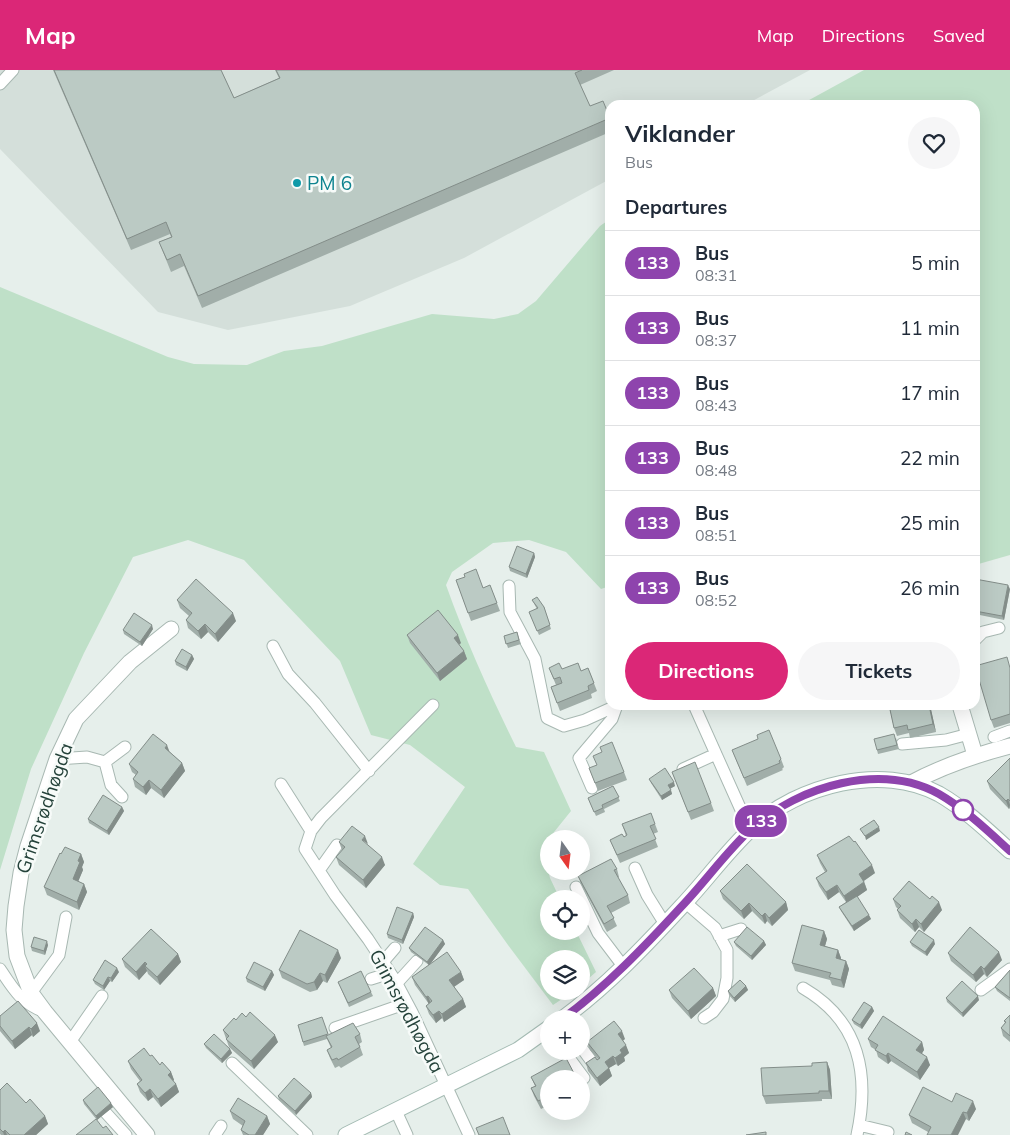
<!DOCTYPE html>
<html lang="en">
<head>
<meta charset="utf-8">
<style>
	:root { --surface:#fff; --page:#f6f6f7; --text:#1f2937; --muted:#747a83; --line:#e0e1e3; --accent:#db2777 }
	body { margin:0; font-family:Mulish,sans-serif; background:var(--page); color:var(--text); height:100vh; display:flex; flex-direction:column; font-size:19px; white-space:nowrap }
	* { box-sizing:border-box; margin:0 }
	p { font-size:16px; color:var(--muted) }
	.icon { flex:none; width:28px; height:28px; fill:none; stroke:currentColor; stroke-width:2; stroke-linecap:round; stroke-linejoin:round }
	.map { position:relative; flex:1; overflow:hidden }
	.sheet { position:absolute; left:605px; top:30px; width:375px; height:610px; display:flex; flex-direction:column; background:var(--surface); border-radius:15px; box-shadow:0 5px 20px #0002 }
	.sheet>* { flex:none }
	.badge { padding:0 10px; border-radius:16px; font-size:18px; line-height:32px }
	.needle { width:32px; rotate:166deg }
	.controls { position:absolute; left:540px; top:760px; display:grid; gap:10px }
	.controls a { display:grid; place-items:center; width:50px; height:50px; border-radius:50%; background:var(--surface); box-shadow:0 5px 20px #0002; font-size:25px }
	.map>.badge { position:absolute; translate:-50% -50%; box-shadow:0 0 0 2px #fff }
	h2 { padding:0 20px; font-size:19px; line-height:45px }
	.round { display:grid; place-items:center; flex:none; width:52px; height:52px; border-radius:26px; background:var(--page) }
	.summary { display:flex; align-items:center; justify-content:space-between; height:85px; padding:0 20px }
	h1 { font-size:24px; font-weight:700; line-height:38px }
	.action { display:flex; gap:10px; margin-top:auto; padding:10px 20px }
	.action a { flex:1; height:58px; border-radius:30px; background:var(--accent); color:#fff; font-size:20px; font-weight:700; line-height:58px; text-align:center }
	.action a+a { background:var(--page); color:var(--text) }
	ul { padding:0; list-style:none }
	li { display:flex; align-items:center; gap:15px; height:65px; padding:0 20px; border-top:1px solid var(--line) }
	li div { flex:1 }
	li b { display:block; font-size:19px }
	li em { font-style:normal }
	li .badge { min-width:55px; font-weight:700; text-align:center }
	header { display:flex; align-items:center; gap:30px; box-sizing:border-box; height:70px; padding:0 25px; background:var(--accent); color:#fff }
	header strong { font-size:24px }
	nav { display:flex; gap:28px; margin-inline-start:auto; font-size:18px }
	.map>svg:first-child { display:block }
	.built { fill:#d4dfda }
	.green { fill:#bfe0c8 }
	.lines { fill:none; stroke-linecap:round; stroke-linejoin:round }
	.lane-casing { stroke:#a8b8b2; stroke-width:13 }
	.street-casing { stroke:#a8b8b2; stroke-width:17 }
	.secondary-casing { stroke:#a4bbb3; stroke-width:17 }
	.lane { stroke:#fff; stroke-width:11 }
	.street { stroke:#fff; stroke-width:15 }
	.secondary { stroke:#fff; stroke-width:15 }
	.wall { fill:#a1aea9 }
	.shaded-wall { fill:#838d89 }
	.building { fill:#bbcac4; stroke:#838d89 }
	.line-casing { stroke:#fff; stroke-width:11 }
	.line { stroke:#8e44ad; stroke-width:8 }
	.culture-dot { fill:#0f9aa8; stroke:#f7fbf9; stroke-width:2 }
	.stop-dot { fill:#fff; stroke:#8e44ad; stroke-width:2.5 }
	.labels { text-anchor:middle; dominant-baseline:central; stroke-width:5; stroke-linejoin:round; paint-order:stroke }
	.culture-label { font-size:19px; fill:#0d838f; stroke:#f7fbf9; text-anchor:start }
	.street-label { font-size:19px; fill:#24423a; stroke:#f7fbf9 }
</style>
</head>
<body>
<header>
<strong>Map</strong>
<nav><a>Map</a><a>Directions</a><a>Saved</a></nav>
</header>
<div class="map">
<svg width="1010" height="1065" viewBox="0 0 1010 1065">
	<rect width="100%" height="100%" fill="#e6efeb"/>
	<path class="built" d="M 0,0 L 810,0 L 745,35 L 610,35 L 610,109 L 464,188 L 350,236 L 228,260 L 158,242 L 0,79 Z"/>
	<path class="green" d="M 864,0 L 1010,0 L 1010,485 L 975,495 L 975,35 L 800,35 Z
		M 610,149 L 610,516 L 601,519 L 566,482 L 529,470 L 493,473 L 452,502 L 446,515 C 466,571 490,624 516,677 L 544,682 L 571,741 L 542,777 L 550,808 L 560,829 L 549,829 L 549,861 L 576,861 L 596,902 L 581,915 L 581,889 L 549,889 L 549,921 L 574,921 L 553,935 L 508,875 L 468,819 L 440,815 L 413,794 L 465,717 L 410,675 L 371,665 L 340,591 L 244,490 L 188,470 L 133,487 L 84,583 L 31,699 L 0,800 L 0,217 L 168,287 L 194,294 L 247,295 L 284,281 L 322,276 L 432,244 L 494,249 L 518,244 L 536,231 L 600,156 Z"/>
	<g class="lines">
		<g class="lane-casing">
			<path id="lane" d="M 0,14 L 13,0
				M 509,516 L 510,542 L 535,589 L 547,648 L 564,656 L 585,650 L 618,635
				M 975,570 L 983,562 L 999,558
				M 273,576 L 288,604 L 315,633 L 369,701
				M 433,635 L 321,748 L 311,761 L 305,779 L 335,825 L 368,869 L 395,910 L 412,942 L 469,1065
				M 694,635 L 750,760
				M 994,667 L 1010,661
				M 902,674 L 946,670 L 969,664
				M 57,689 L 87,687 L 105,692 L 111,715 L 122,727
				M 105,692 L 125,677
				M 683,699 L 716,684
				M 281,714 L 311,761
				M 592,718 L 579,688 L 612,649 L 617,635
				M 635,798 L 647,825 L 665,854
				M 320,799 L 337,775
				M 576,817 L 598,863 L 623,896
				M 686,833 L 715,858 L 727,880 L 727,908 L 723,929 L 713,942 L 704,948
				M 719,866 L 741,859
				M 383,892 L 395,878
				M 0,899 C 13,919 22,934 45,942
				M 371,909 L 390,903
				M 397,913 L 417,891
				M 803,918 C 860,951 870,1004 857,1065
				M 981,920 L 1010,899
				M 31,923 L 59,885 L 66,847
				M 335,958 L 407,933
				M 70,972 L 102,926
				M 581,977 L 592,992
				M 564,981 L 584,1008
				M 232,993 L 307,1065
				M 396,1041 L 407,1065
				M 106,1043 L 126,1065
				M 859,1055 L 888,1062
				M 215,1065 L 221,1056"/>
		</g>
		<g class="street-casing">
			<path id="street" d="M 960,635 L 975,685
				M 911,713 C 943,696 975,685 1010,676
				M 147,1065 L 45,942 L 31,923 L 17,886 L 14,860 L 16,836 L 21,803 L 28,776 L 57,689 L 76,649 L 130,592 L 171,559"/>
		</g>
		<g class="secondary-casing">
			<path id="secondary" d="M 562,949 C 606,917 645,876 681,837 C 705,812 726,782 752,758 C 798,715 882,693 939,724 C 965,739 988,761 1010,781
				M 346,1065 L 518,980 L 549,958"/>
		</g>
		<use href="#lane" class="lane"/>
		<use href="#street" class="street"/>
		<use href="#secondary" class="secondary"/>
	</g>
	<path class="wall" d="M 53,0 L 221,0 L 234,28 L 279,8 L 275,0 L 614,0 L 580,15 L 590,36 L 610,48 L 610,62 L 202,238 L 184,196 L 171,202 L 159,172 L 171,167 L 170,164 L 131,180 Z
		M 534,483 L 535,487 L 527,508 L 510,501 L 509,497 Z
		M 975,509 L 1010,519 L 1004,550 L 975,544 Z
		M 456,510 L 483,518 L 490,515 L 500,541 L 471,551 Z
		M 177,530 L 236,551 L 218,572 L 208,562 L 201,569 L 188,558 L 186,550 L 189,546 L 180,538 Z
		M 532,530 L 544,537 L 551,559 L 539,565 L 529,542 L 537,539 Z
		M 153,559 L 142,576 L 124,564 L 123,560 Z
		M 517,562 L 521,574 L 508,578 L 504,566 Z
		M 407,565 L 461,573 L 459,575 L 464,581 L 467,589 L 440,611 L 410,573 Z
		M 192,585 L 194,589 L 187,601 L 176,595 L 175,591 Z
		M 1010,596 L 1010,653 L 994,658 L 991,650 Z
		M 549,598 L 581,601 L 588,598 L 597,621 L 591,624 L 592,628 L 560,641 L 551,617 L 556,615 Z
		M 889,635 L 930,635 L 936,662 L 910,668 L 909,663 L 897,666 L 894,658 Z
		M 896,668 L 899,679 L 878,684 L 877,680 Z
		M 732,680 L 781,689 L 784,697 L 782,699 L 783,700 L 747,716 Z
		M 170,682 L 182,693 L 185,701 L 164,728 L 151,718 L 146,725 L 135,717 L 133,709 L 136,705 L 132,702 L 129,694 Z
		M 1010,688 L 1010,738 L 1009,739 L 990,719 L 987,711 Z
		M 589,698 L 624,702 L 627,710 L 598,721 Z
		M 672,702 L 711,733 L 714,741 L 691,750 Z
		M 649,709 L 675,716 L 670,719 L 672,724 L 662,730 L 651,713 Z
		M 613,716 L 620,731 L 604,739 L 605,742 L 596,746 L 588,728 Z
		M 122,737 L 124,741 L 109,765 L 89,753 L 88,749 Z
		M 622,754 L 655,754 L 658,762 L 653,764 L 658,777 L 620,793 L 610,770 L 626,766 Z
		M 339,772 L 367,775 L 385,795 L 366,818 L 339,795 L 336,787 L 342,780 Z
		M 581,781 L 585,790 L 581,792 Z
		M 61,784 L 81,784 L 84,792 L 82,797 L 83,800 L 78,811 L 84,814 L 87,822 L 79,840 L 47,825 L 44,817 Z
		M 817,785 L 875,803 L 864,811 L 867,820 L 857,827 L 871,849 L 854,861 L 841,841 L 839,837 L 846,832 L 839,822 L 828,830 L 819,816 L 816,808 L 825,802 L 820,793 Z
		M 617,799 L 619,807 L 618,808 L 628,825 L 630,833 L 611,843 L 617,856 L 607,862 L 581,814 L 578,806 Z
		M 720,821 L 786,832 L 788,840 L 772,856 L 767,851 L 765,854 L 752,841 L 744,849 L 723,829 Z
		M 893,829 L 942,840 L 924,862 L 919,857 L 915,862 L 900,848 L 897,840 L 898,839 L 896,837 Z
		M 413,843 L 414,847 L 403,874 L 388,868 L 387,864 Z
		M 824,861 L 827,869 L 825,876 L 838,880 L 841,888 L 841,889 L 846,891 L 849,899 L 844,918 L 832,915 L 830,910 L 795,901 L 792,893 Z
		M 443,870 L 445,874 L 430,894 L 461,902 L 464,910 L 454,917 L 463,929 L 466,937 L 444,952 L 442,948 L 436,953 L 429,944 L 426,936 L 429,934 L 415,915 L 412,907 L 429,895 L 411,882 L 409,878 Z
		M 764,871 L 766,875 L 752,890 L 736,876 L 734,872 Z
		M 910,872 L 935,874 L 927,886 L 912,876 Z
		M 48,875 L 45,885 L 32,881 L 31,877 Z
		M 948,883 L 1002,890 L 987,907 L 984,904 L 976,912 L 951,891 Z
		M 178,884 L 181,892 L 160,915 L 148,904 L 147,901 L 139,910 L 125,897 L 122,889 Z
		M 341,888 L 327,913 L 323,911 L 317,920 L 310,922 L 282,908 L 279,900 Z
		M 1010,900 L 1010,931 L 997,921 L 995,917 Z
		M 272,901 L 274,905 L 265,921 L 247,912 L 246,908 Z
		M 119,902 L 112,912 L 110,911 L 104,920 L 95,914 L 93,910 Z
		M 338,912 L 371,922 L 373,926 L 349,937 Z
		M 746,916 L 748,920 L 735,932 L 729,925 L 728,921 Z
		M 713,918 L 716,926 L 691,949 L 672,928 L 669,920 Z
		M 946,928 L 979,930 L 963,947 L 947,932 Z
		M 872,937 L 874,941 L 862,959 L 854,954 L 852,950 Z
		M 1010,945 L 1010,972 L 1003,966 L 1001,958 L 1005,953 L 1004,951 Z
		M 0,946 L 40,961 L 33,967 L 32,965 L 15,979 L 0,961 Z
		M 246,947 L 278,972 L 254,999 L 229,977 L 223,960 L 236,950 Z
		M 298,955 L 328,965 L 360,964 L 362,972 L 359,974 L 363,985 L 341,998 L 339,996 L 335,998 L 330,988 L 327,980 L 331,978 L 327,969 L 304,976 Z
		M 625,969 L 623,970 L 629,983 L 624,987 L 625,991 L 618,996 L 616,994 L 609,998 L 612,1006 L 600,1016 L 588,1001 L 586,993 L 598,989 L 590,980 L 587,972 Z
		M 868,969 L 922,972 L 924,980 L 922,983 L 930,995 L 920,1010 L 891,991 L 888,994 L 878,987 L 876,980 L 871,977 Z
		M 204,974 L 230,979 L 232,983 L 222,993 L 206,978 Z
		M 150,986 L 160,995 L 171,1002 L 174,1010 L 173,1011 L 176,1014 L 179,1022 L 161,1037 L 153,1027 L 148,1031 L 140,1022 L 137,1014 L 140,1011 L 131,999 L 128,991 Z
		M 827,992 L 830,1000 L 832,1029 L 822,1029 L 822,1031 L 766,1034 L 763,1026 L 812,996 Z
		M 531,1007 L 549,1009 L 549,1035 L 541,1039 L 534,1026 L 531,1018 L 535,1016 Z
		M 0,1020 L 26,1033 L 45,1046 L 48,1054 L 36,1065 L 1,1065 L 0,1064 Z
		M 311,1023 L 312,1027 L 296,1045 L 279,1030 L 278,1026 Z
		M 83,1030 L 113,1037 L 97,1050 L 84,1034 Z
		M 952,1032 L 976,1039 L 969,1051 L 966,1049 L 928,1062 L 912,1053 L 909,1045 Z
		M 230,1041 L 267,1046 L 270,1054 L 263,1065 L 243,1065 L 241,1060 L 243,1056 L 233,1049 Z"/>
	<path class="shaded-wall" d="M 534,483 L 535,487 L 527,508 L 526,504 Z
		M 1008,515 L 1010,519 L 1004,550 L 1002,546 Z
		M 233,543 L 236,551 L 218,572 L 215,564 Z
		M 205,554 L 208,562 L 201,569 L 198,561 Z
		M 152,555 L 153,559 L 142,576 L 140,572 Z
		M 458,565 L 461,573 L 457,576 L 454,568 Z
		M 464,581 L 467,589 L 440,611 L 437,603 Z
		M 192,585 L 194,589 L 187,601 L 186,597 Z
		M 929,635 L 930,635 L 936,662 L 933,654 Z
		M 167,675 L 170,683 L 165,678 Z
		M 182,693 L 185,701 L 164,728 L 161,720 Z
		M 149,710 L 151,718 L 146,725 L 143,717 Z
		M 674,712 L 675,716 L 669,719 L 668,715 Z
		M 671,720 L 672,724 L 662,730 L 661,726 Z
		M 1008,729 L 1010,735 L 1009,739 L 1006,731 Z
		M 122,737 L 124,741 L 109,765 L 107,761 Z
		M 879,757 L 880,761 L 866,770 L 865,766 Z
		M 365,766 L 368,774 L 362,770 Z
		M 81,784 L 84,792 L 82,797 L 83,800 L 76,817 L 73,809 L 78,791 Z
		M 382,787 L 385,795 L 366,818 L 363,810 Z
		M 872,795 L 875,803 L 862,812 L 859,804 Z
		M 864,812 L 867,820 L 847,834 L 844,826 Z
		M 84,814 L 87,822 L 79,840 L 77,832 Z
		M 837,815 L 839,822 L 828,830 L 826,822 Z
		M 786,832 L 788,840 L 772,856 L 769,848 Z
		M 939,832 L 942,840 L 924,862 L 921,854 Z
		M 749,833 L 752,841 L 744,849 L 741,841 Z
		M 413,843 L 414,847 L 403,874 L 402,870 Z
		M 765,843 L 767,851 L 765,854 L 762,846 Z
		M 869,845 L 871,849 L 854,861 L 852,856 Z
		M 916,849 L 919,857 L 915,862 L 912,854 Z
		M 824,861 L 827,869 L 823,883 L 820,875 Z
		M 443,870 L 445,874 L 429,896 L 427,892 Z
		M 934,870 L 935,874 L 927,886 L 925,882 Z
		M 47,871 L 48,875 L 45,885 L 44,881 Z
		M 764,871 L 766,875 L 752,890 L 751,886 Z
		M 338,880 L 341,888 L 327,913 L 325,905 Z
		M 838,880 L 841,888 L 839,896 L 836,888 Z
		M 999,882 L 1002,890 L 987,907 L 984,899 Z
		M 178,884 L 181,892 L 160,915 L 157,907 Z
		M 846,891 L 849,899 L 844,918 L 841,910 Z
		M 145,892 L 147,898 L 145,896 L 147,901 L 139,910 L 136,902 Z
		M 981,896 L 984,904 L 976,912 L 973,905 Z
		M 117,898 L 119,902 L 112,912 L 111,908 Z
		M 272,901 L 274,905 L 265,921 L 263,917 Z
		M 461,902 L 464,910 L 452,918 L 449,910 Z
		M 320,903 L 323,911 L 317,920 L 314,912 Z
		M 108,907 L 110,911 L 104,920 L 103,916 Z
		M 746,916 L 748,920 L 735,932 L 734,928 Z
		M 713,918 L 716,926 L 691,949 L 688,941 Z
		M 428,926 L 431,934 L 429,935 L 426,927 Z
		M 978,926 L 979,930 L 963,947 L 962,943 Z
		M 463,929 L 466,937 L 444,952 L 442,944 Z
		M 872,937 L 874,941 L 862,959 L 860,955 Z
		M 439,941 L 442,948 L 436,953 L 433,945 Z
		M 37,953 L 40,961 L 33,967 L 31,959 Z
		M 29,957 L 32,965 L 15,979 L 12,971 Z
		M 622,961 L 625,969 L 621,972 L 618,964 Z
		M 275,965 L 278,972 L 254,999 L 251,991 Z
		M 922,972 L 924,980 L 919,988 L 916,980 Z
		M 626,975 L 629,983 L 624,987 L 625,991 L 618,996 L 615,988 L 620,980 Z
		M 230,979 L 232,983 L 222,993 L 221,989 Z
		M 888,983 L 891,991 L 888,994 L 886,986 Z
		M 613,986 L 616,994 L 609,998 L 612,1006 L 600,1016 L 597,1008 L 605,992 Z
		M 927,987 L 930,995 L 920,1010 L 917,1002 Z
		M 827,992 L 830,1000 L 832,1029 L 829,1021 Z
		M 171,1002 L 174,1010 L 171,1013 L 168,1005 Z
		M 176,1014 L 179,1022 L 161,1037 L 158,1029 Z
		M 150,1019 L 153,1027 L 148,1031 L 145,1023 Z
		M 311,1023 L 312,1027 L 296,1045 L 295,1041 Z
		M 973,1031 L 976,1039 L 969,1051 L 967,1043 Z
		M 111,1033 L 113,1037 L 97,1050 L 96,1046 Z
		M 963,1042 L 966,1049 L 958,1065 L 951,1065 Z
		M 45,1046 L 48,1054 L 36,1065 L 24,1065 Z
		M 267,1046 L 270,1054 L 263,1065 L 255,1065 Z
		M 5,1060 L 7,1065 L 4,1065 L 3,1062 Z"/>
	<path class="building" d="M 54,0 L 221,0 L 234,28 L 280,8 L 276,0 L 582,0 L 575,3 L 590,36 L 603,31 L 610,48 L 198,226 L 180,184 L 167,190 L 159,172 L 172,167 L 166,152 L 127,169 Z
		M 517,476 L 534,483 L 526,504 L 509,497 Z
		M 476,499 L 483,518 L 490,515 L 497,533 L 468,543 L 456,510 L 465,507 L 464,504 Z
		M 196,509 L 233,543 L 215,564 L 205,554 L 198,561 L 186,550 L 192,543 L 177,530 Z
		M 975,509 L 1008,515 L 1002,546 L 975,541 Z
		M 537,527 L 544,537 L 550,555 L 537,561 L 529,542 L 538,538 L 532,530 Z
		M 438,540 L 458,565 L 454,568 L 464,581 L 437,603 L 407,565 Z
		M 134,543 L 152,555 L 140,572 L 123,560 Z
		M 517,562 L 519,570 L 506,574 L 504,566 Z
		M 182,579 L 192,585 L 186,597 L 175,591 Z
		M 1007,587 L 1010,598 L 1010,644 L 991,650 L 975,596 Z
		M 559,593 L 562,599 L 578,593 L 581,601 L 588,598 L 594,613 L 588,616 L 589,620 L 557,633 L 551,617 L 562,613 L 560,607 L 554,609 L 549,598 Z
		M 889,635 L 929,635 L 933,654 L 908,660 L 907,655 L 894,658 Z
		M 769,660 L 781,689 L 779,691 L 780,693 L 744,708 L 732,680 L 758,669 L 757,665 Z
		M 153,664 L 167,675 L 165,678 L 182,693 L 161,720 L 149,710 L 143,717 L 133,709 L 138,702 L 129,694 Z
		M 894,664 L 897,675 L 877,680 L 874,669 Z
		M 612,672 L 624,702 L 595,713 L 589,698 L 597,695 L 593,686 L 602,682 L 600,677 Z
		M 1010,688 L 1010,731 L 1008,729 L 1006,731 L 987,711 Z
		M 695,692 L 711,733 L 688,742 L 672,702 Z
		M 665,698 L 674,712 L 668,715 L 671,720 L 661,726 L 649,709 Z
		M 613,716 L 619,727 L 602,735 L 603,738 L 594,742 L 588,728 Z
		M 103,725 L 122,737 L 107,761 L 88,749 Z
		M 651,743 L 655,754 L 650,756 L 656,769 L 617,785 L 610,770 L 622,764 L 624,767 L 627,765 L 622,754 Z
		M 874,750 L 879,757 L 865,766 L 860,759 Z
		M 352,756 L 365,766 L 362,770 L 382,787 L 363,810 L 336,787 L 345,777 L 339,772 Z
		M 570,762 L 572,766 L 573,765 L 575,769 L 557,769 Z
		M 849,766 L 854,772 L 855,771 L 872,795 L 859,804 L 864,812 L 844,826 L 837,815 L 826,822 L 816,808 L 827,801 L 817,785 Z
		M 65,777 L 81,784 L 78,791 L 80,792 L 73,809 L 84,814 L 77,832 L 44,817 L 60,783 L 61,784 Z
		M 611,789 L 617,799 L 614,800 L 628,825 L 607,836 L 614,848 L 604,854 L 578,806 Z
		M 747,794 L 786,832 L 769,848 L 765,843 L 762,846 L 749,833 L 741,841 L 720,821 Z
		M 909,811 L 930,829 L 932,826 L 939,832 L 921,854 L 916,849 L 912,854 L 897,840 L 901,836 L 893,829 Z
		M 857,826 L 869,845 L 852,856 L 839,837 Z
		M 397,837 L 413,843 L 402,870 L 387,864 Z
		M 802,855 L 824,861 L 820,875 L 838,880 L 836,888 L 846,891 L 841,910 L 829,907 L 831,903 L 792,893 Z
		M 425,857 L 443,870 L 427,892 L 409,878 Z
		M 747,857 L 764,871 L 751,886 L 734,872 Z
		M 970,857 L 999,882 L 984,899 L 981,896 L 973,905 L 948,883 Z
		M 151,859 L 178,884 L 157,907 L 145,896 L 147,894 L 145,892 L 136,902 L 122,889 Z
		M 300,860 L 338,880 L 325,905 L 320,903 L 314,912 L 307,914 L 279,900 Z
		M 919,860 L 934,870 L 925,882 L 910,872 Z
		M 34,867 L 47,871 L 44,881 L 31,877 Z
		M 447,882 L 461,902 L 449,910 L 463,929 L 442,944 L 439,941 L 433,945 L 426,936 L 432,931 L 428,926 L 426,927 L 412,907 Z
		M 105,890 L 117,898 L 111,908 L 108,907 L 103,916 L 93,910 Z
		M 254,892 L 272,901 L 263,917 L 246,908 Z
		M 694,898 L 713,918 L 688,941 L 669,920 Z
		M 1010,900 L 1010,928 L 995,917 Z
		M 361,901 L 371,922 L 348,933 L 338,912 Z
		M 740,910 L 746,916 L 734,928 L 728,921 Z
		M 962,911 L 978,926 L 962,943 L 946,928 Z
		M 18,931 L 37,953 L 31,959 L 29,957 L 12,971 L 0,956 L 0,946 Z
		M 864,932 L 872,937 L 860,955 L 852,950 Z
		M 250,942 L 275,965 L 251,991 L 226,969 L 229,966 L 223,960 L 234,948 L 236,950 L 242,943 L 246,947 Z
		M 1010,945 L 1010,966 L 1001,958 L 1006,952 L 1004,951 Z
		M 883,946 L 922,972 L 916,980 L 927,987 L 917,1002 L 888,983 L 886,986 L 875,980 L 878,975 L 868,969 Z
		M 322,947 L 328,964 L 303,972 L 298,955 Z
		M 614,951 L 622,961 L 618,964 L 626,975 L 620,980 L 622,983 L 615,988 L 613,986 L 605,992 L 609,998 L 597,1008 L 586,993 L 595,987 L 597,990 L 600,988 L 587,972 Z
		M 353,953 L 360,964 L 355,967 L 360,977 L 338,990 L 337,988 L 332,990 L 327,980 L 332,977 L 326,966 Z
		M 214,964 L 230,979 L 221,989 L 204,974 Z
		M 144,978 L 150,986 L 152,985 L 160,995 L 162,992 L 171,1002 L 168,1005 L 176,1014 L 158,1029 L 150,1019 L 145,1023 L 137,1014 L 142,1010 L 128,991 Z
		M 566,988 L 577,1009 L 549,1009 L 549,1026 L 538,1031 L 531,1018 L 536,1016 L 531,1007 Z
		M 827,992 L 829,1021 L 819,1021 L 819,1023 L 763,1026 L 761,998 L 812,996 L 812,993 Z
		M 294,1008 L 311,1023 L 295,1041 L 278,1026 Z
		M 7,1013 L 26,1033 L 30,1029 L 45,1046 L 24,1065 L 10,1065 L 5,1060 L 3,1062 L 0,1059 L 0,1020 Z
		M 98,1017 L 111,1033 L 96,1046 L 83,1030 Z
		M 923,1017 L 952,1032 L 956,1023 L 973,1031 L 967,1043 L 963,1042 L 951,1065 L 927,1065 L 931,1057 L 909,1045 Z
		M 238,1028 L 267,1046 L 255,1065 L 249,1065 L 241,1060 L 245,1051 L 230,1041 Z
		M 503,1047 L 510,1065 L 479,1065 L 476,1058 Z
		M 96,1049 L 103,1058 L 106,1056 L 113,1065 L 76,1065 Z
		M 766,1062 L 766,1065 L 746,1065 Z
		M 906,1062 L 912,1065 L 905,1065 Z"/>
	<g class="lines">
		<g class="line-casing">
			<path id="line" d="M 562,949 C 605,918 646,875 681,837 C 705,812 726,782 752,758 C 799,716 881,692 939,724 C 965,739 988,761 1010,781"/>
		</g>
		<use href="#line" class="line"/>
	</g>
	<circle class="culture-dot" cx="297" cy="113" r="5"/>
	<circle class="stop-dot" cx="963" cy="740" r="10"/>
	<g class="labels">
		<g class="culture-label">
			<text x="307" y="113">PM 6</text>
		</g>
		<g class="street-label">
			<text transform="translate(44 738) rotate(-71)">Grimsrødhøgda</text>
			<text transform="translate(407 941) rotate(62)">Grimsrødhøgda</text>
		</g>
	</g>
</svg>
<div class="controls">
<a><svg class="needle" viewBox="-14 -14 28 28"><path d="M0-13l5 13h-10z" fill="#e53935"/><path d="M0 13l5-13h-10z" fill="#747a83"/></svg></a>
<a><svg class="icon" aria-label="locate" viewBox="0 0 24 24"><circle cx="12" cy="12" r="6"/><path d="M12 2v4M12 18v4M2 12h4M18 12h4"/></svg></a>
<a><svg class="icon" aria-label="layers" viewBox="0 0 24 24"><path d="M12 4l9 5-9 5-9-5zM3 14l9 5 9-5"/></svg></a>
<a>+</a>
<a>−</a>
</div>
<b class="badge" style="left:761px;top:751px;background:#8e44ad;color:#fff">133</b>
<section class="sheet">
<div class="summary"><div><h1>Viklander</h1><p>Bus</p></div><a class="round"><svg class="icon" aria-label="heart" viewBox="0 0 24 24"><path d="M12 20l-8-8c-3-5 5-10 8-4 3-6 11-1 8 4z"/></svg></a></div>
<h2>Departures</h2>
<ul>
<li><span class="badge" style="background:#8e44ad;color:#fff">133</span><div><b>Bus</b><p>08:31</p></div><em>5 min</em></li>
<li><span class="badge" style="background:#8e44ad;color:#fff">133</span><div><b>Bus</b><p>08:37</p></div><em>11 min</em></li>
<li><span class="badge" style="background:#8e44ad;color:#fff">133</span><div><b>Bus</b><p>08:43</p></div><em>17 min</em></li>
<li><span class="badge" style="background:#8e44ad;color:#fff">133</span><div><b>Bus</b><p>08:48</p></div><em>22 min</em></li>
<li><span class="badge" style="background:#8e44ad;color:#fff">133</span><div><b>Bus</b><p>08:51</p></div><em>25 min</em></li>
<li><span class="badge" style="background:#8e44ad;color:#fff">133</span><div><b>Bus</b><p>08:52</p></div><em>26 min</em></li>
</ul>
<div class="action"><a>Directions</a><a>Tickets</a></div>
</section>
</div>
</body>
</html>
